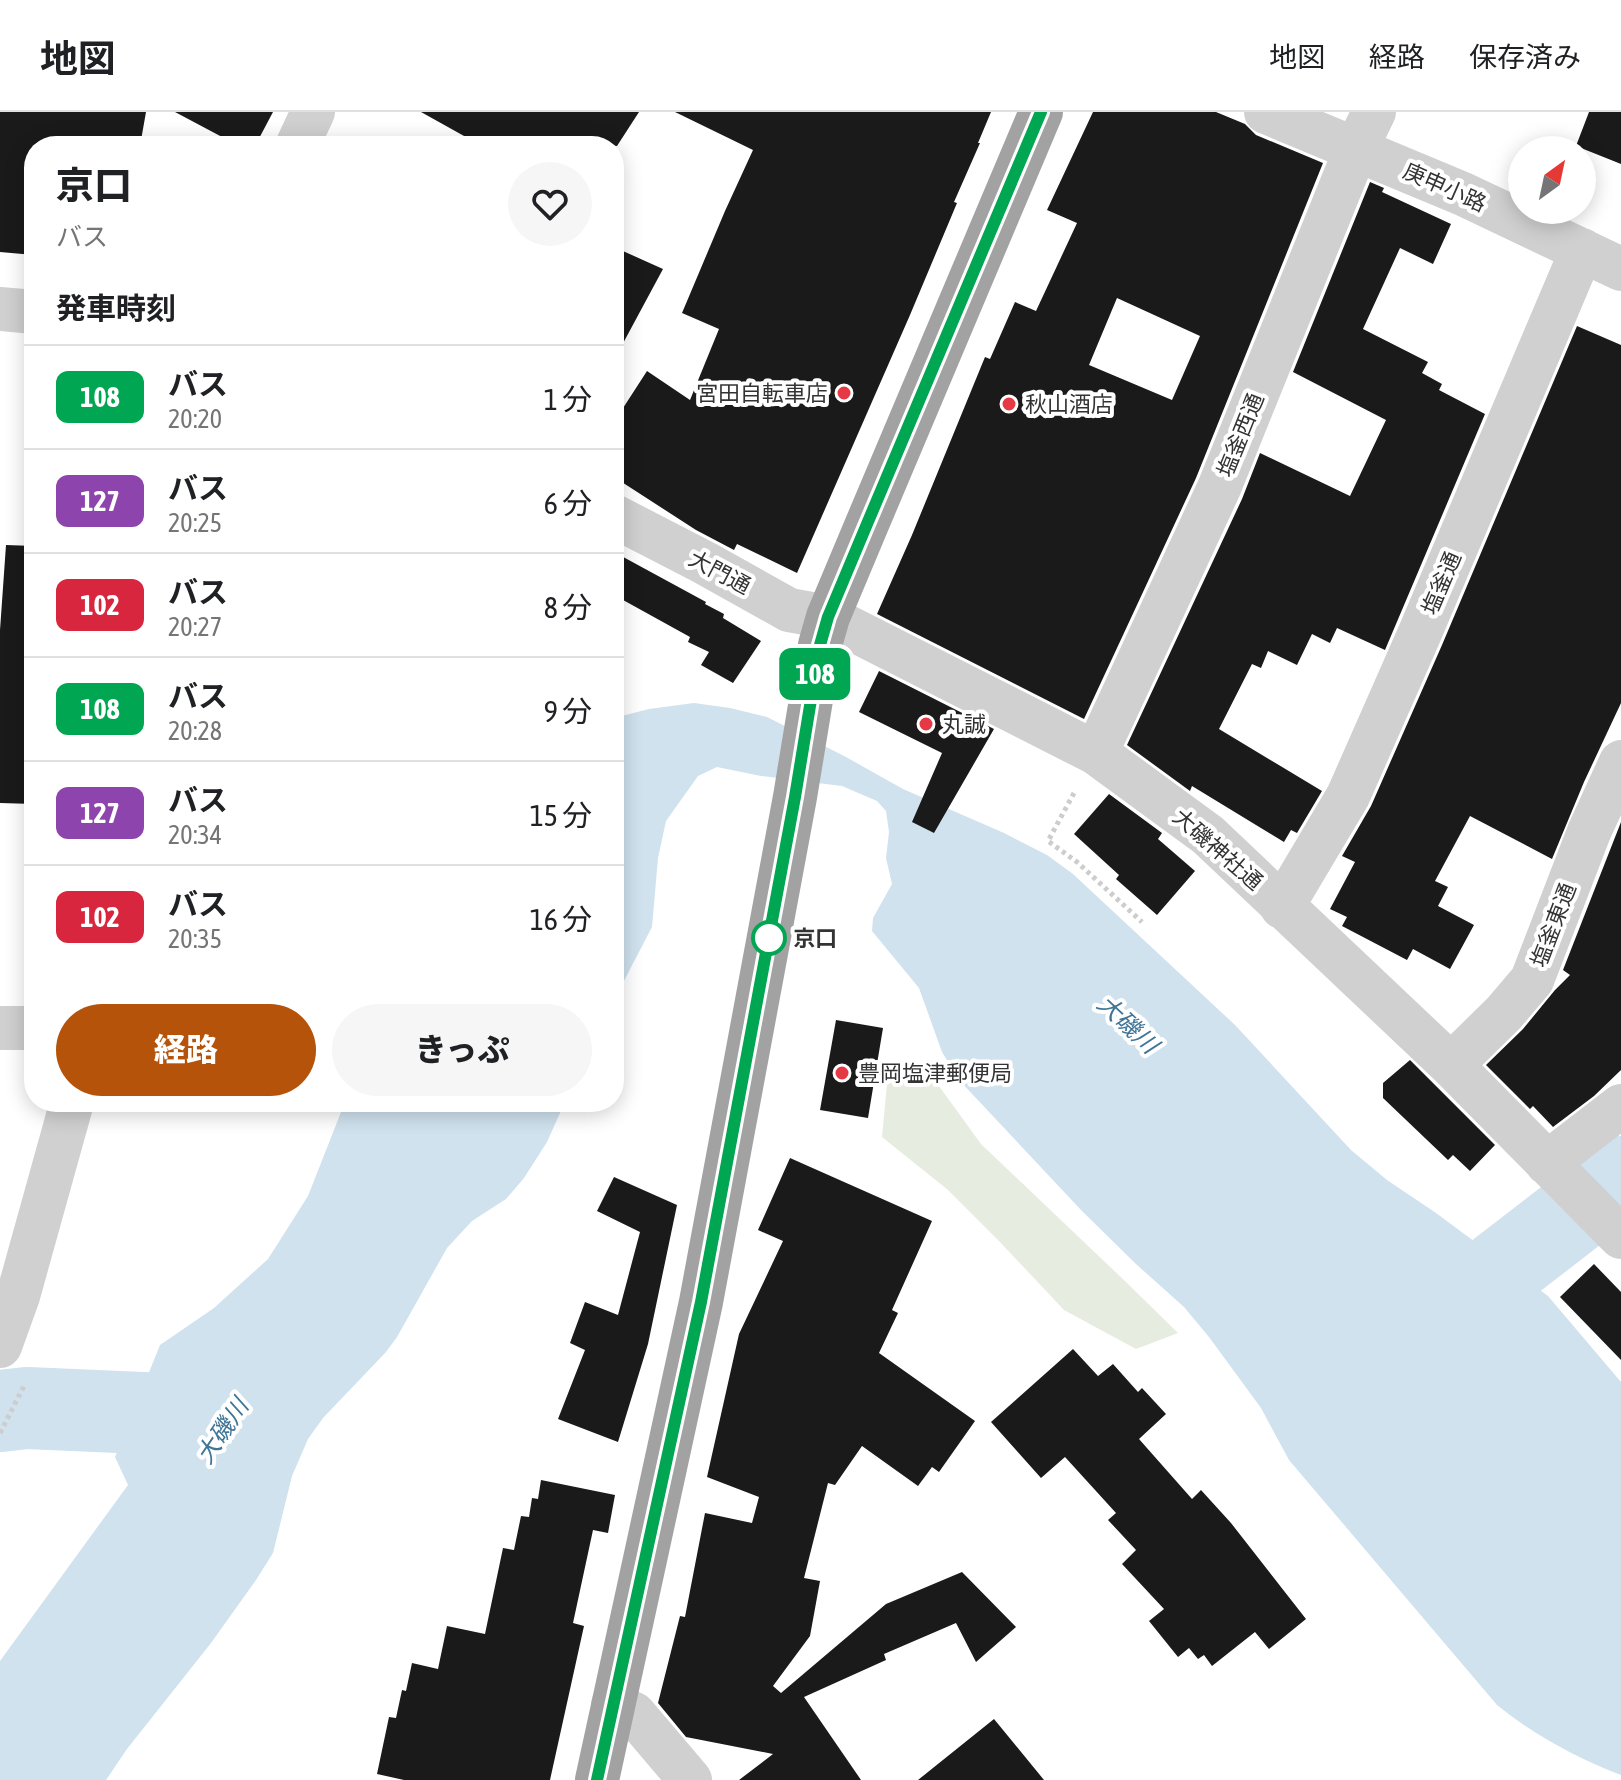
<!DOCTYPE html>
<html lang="ja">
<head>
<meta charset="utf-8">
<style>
	:root { --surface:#fff; --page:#f6f6f6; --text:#202124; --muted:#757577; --line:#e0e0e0; --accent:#b45309 }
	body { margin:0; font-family:"Asap Condensed","Noto Sans JP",sans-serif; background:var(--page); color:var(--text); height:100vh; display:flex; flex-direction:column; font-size:30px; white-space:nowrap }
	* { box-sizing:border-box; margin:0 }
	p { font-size:26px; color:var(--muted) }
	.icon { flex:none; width:44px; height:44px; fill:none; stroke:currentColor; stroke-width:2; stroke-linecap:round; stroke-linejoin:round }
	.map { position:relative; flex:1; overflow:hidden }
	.side { position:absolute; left:24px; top:24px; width:600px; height:976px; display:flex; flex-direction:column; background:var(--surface); border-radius:32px; box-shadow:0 4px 20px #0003 }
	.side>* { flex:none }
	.badge { padding:0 16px; border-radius:12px; font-size:28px; line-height:52px }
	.needle { width:52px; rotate:33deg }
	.buttons { position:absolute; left:1508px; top:24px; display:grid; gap:16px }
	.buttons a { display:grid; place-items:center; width:88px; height:88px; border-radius:50%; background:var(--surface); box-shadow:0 4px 20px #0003; font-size:40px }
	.map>.badge { position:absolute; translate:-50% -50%; box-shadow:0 0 0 4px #fff }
	h2 { padding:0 32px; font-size:30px; line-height:72px }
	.round { display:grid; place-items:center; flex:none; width:84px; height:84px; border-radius:42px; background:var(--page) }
	.headline { display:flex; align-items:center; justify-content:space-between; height:136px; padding:0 32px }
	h1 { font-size:38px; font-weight:800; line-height:60px }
	.primary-button { display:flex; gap:16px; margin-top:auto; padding:16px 32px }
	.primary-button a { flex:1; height:92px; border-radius:48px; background:var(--accent); color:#fff; font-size:32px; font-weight:800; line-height:92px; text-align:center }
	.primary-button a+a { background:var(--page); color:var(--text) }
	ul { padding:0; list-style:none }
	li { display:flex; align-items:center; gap:24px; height:104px; padding:0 32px; border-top:2px solid var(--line) }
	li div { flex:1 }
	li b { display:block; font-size:30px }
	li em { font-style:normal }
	li .badge { min-width:88px; font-weight:700; text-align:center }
	header { display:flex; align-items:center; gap:48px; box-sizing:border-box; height:112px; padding:0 40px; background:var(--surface); border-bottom:2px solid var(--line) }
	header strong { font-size:38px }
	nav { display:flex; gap:44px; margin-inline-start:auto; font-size:28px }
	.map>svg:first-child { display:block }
	.green { fill:#e6ecdf }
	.water { fill:#cfe2ee }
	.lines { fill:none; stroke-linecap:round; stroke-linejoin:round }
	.river { stroke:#cfe2ee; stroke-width:82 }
	.building { fill:#1a1a1a; fill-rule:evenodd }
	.path { stroke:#cdcdcd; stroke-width:5; stroke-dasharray:4 4; stroke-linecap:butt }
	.minor { stroke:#d0d0d0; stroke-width:44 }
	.tertiary { stroke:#d0d0d0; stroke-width:44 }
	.trunk { stroke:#a2a2a2; stroke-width:44 }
	.line-casing { stroke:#fff; stroke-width:18 }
	.line { stroke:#00a651; stroke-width:12 }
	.poi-dot { fill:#e63946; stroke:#fff; stroke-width:3 }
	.stop-dot { fill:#fff; stroke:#00a651; stroke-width:4 }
	.labels { text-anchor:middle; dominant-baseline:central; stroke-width:8; stroke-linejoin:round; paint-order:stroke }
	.street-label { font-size:22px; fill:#333; stroke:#fff }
	.poi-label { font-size:22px; fill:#333; stroke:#fff; text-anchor:start }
	.stop-label { font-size:22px; font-weight:bold; fill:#333; stroke:#fff; text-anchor:start }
	.water-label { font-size:24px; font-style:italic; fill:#3f7597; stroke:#fff }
</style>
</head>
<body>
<header>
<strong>地図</strong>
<nav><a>地図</a><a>経路</a><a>保存済み</a></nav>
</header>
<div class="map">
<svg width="1621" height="1668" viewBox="0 0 1621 1668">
	<rect width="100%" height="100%" fill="#fff"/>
	<path class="green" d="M 923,952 L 981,1032 L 1127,1171 L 1178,1221 L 1136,1237 L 1064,1198 L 1000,1130 L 948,1078 L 882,1025 L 887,972 Z"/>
	<path class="water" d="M 694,591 L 730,596 L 767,605 L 846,645 L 903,677 L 1004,721 L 1047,743 L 1073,762 L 1235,913 L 1351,1038 L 1387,1068 L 1436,1101 L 1548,1184 L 1621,1270 L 1621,1663 C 1576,1646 1534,1623 1497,1593 L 1289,1348 L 1261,1296 L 1209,1225 L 1184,1195 L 1136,1152 L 1082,1099 L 959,968 L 942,940 L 919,876 L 872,819 L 873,806 L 892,772 L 886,746 L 889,720 L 886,699 L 877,689 L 842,674 L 761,664 L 717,655 L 698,664 L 666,709 L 658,746 L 652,815 L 614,888 L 614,606 L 649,597 Z
		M 345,990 L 565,990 L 547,1030 L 524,1066 L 506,1087 L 472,1109 L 447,1136 L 397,1225 L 386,1240 L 323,1306 L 308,1327 L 292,1364 L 273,1441 L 256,1468 L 211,1531 L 127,1637 L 106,1668 L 0,1668 L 0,1549 L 128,1373 L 115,1345 L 160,1233 L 214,1196 L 268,1147 L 308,1084 Z"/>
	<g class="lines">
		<path class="river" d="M 1408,1157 L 1471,1181 L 1621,1065
			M 0,1299 L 27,1296 L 234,1305"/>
	</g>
	<path class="building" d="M 0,0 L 146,0 L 140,34 L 34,34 L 34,143 L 0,140 Z
		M 175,0 L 273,0 L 255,34 L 239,34 Z
		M 421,0 L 639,0 L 617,34 L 482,34 Z
		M 675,0 L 991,0 L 978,31 L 980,31 L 954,90 L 957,91 L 910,203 L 797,461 L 737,432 L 734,438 L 696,418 L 614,365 L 614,310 L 647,259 L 690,288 L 719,217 L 682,201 L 725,99 L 753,38 Z
		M 1093,0 L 1216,0 L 1245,12 L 1256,23 L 1323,51 L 1196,366 L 1084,607 L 877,502 L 912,423 L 985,245 L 990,247 L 1015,190 L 1036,199 L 1077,111 L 1047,98 ZM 1117,186 L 1200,224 L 1172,288 L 1089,253 Z
		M 1589,0 L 1621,0 L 1621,52 L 1576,34 Z
		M 1370,70 L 1384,76 L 1382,80 L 1451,112 L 1433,152 L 1400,136 L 1363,217 L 1428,250 L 1422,261 L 1442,272 L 1439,278 L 1485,302 L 1385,538 L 1337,516 L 1330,531 L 1312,522 L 1297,553 L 1268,539 L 1261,556 L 1252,552 L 1219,617 L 1322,679 L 1297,721 L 1291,718 L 1284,730 L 1192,674 L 1190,679 L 1127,633 L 1242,387 L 1260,341 L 1350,384 L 1386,308 L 1293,260 Z
		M 614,135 L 663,157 L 614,248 Z
		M 1577,214 L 1621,233 L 1621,591 L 1584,670 L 1552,747 L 1470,704 L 1435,769 L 1448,775 L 1438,794 L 1474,813 L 1450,857 L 1413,837 L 1407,848 L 1342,814 L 1347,805 L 1330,797 L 1355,750 L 1342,744 L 1371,694 L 1442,533 Z
		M 6,433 L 34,434 L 34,692 L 0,691 L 0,518 Z
		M 614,440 L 706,490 L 705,492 L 724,502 L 723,506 L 761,529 L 733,571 L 701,553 L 709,540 L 688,530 L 690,525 L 614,483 Z
		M 879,559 L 994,617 L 934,721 L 912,710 L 942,641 L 859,600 Z
		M 1109,682 L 1162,721 L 1158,727 L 1195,759 L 1157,803 L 1116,767 L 1119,763 L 1074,722 Z
		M 1621,710 L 1621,958 L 1594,984 L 1553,1015 L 1533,994 L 1530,997 L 1486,953 L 1523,917 L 1555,878 L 1570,863 L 1563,858 Z
		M 836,908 L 883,916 L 868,1006 L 820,998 Z
		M 1410,948 L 1495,1033 L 1470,1059 L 1453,1043 L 1448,1048 L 1383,986 L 1383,971 Z
		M 790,1046 L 932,1109 L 892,1198 L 898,1201 L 879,1241 L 975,1309 L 939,1360 L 932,1355 L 918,1374 L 862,1334 L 835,1373 L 828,1371 L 804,1466 L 820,1469 L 810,1524 L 773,1574 L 781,1581 L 886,1492 L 962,1460 L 1016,1515 L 976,1550 L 956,1511 L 884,1542 L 886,1548 L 804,1585 L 861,1668 L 739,1668 L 773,1642 L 686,1625 L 658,1591 L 680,1504 L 685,1505 L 705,1401 L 752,1411 L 759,1385 L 707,1365 L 739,1222 L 783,1129 L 758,1118 Z
		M 614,1065 L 677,1093 L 648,1232 L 618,1330 L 558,1307 L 585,1238 L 570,1231 L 585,1190 L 618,1203 L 640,1120 L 597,1099 Z
		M 1594,1152 L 1621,1180 L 1621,1248 L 1560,1185 Z
		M 1073,1237 L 1098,1264 L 1113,1252 L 1138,1280 L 1142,1276 L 1166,1302 L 1139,1327 L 1192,1387 L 1201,1378 L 1231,1411 L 1306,1507 L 1269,1537 L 1255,1520 L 1212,1554 L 1204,1543 L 1198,1547 L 1189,1536 L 1178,1545 L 1149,1509 L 1164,1497 L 1122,1452 L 1136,1438 L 1108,1408 L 1116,1401 L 1065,1345 L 1041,1366 L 991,1310 Z
		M 541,1368 L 615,1383 L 608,1421 L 593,1418 L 573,1511 L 584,1514 L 550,1668 L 404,1668 L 377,1662 L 389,1605 L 396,1606 L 402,1578 L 406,1579 L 412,1551 L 438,1557 L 447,1514 L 485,1522 L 503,1436 L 514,1438 L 521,1404 L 529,1405 L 532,1386 L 538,1387 Z
		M 994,1607 L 1044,1668 L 918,1668 Z"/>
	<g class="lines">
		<path class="path" d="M 1074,681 L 1048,729 L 1077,750 L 1142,810
			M 0,1321 L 25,1272"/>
		<path class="minor" d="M 1266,0 L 1463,82 L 1621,157
			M 297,34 L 313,0
			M 828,505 L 1096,641 L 1208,723 L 1451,953 L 1621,1125
			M 1096,641 L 1219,376 L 1356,37 L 1374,0
			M 1282,795 L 1348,684 L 1419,523 L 1582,138
			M 0,916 L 34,916
			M 1451,953 L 1504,901 L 1532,868 L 1589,720 L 1621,650
			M 1547,1051 L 1621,994
			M 0,1234 L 18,1184 L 72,990
			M 613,1593 L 634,1602 L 690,1668"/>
		<path class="tertiary" d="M 0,197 L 34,200
			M 614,404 L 705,451 L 789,498 L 828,505"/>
		<path class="trunk" d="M 597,1668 L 701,1190 L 795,685 L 820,533 L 828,505 L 867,412 L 1041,0"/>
	</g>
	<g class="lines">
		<g class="line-casing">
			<path id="line" d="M 597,1668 L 701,1190 L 795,685 L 820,533 L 828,505 L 867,412 L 1041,0"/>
		</g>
		<use href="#line" class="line"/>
	</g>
	<g class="poi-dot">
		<circle cx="844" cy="281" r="8"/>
		<circle cx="1009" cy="292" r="8"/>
		<circle cx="926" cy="612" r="8"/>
		<circle cx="842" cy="961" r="8"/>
	</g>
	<circle class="stop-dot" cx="769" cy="826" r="16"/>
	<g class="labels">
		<g class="street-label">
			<text transform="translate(1445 75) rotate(24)">庚申小路</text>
			<text transform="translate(1240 323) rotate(-68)">塩釜西通</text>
			<text transform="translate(720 460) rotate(28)">大門通</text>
			<text transform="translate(1441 471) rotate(-67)">塩釜通</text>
			<text transform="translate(1218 737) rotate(41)">大磯神社通</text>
			<text transform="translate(1553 813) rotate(-69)">塩釜東通</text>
		</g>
		<g class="poi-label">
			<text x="828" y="281" text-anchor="end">宮田自転車店</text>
			<text x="1025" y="292">秋山酒店</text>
			<text x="942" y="612">丸誠</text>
			<text x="858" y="961">豊岡塩津郵便局</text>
		</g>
		<g class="stop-label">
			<text x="793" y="826">京口</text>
		</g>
		<g class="water-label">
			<text transform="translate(1128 912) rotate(43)">大磯川</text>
			<text transform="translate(222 1319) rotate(-56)">大磯川</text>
		</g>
	</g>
</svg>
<div class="buttons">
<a><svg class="needle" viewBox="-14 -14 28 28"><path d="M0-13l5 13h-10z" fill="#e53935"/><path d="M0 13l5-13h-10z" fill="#757577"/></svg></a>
</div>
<b class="badge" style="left:815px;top:562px;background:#00a651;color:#fff">108</b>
<section class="side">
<div class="headline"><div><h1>京口</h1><p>バス</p></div><a class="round"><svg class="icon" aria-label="heart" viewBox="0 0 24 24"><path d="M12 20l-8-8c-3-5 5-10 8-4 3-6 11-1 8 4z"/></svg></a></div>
<h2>発車時刻</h2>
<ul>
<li><span class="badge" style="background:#00a651;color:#fff">108</span><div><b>バス</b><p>20:20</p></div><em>1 分</em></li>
<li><span class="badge" style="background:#8e44ad;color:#fff">127</span><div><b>バス</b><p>20:25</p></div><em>6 分</em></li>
<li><span class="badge" style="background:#d7263d;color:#fff">102</span><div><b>バス</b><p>20:27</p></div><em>8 分</em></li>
<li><span class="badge" style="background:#00a651;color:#fff">108</span><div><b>バス</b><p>20:28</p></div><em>9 分</em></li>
<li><span class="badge" style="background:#8e44ad;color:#fff">127</span><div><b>バス</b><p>20:34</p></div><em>15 分</em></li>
<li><span class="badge" style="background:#d7263d;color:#fff">102</span><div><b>バス</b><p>20:35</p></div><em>16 分</em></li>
</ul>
<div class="primary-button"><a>経路</a><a>きっぷ</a></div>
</section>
</div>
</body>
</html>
